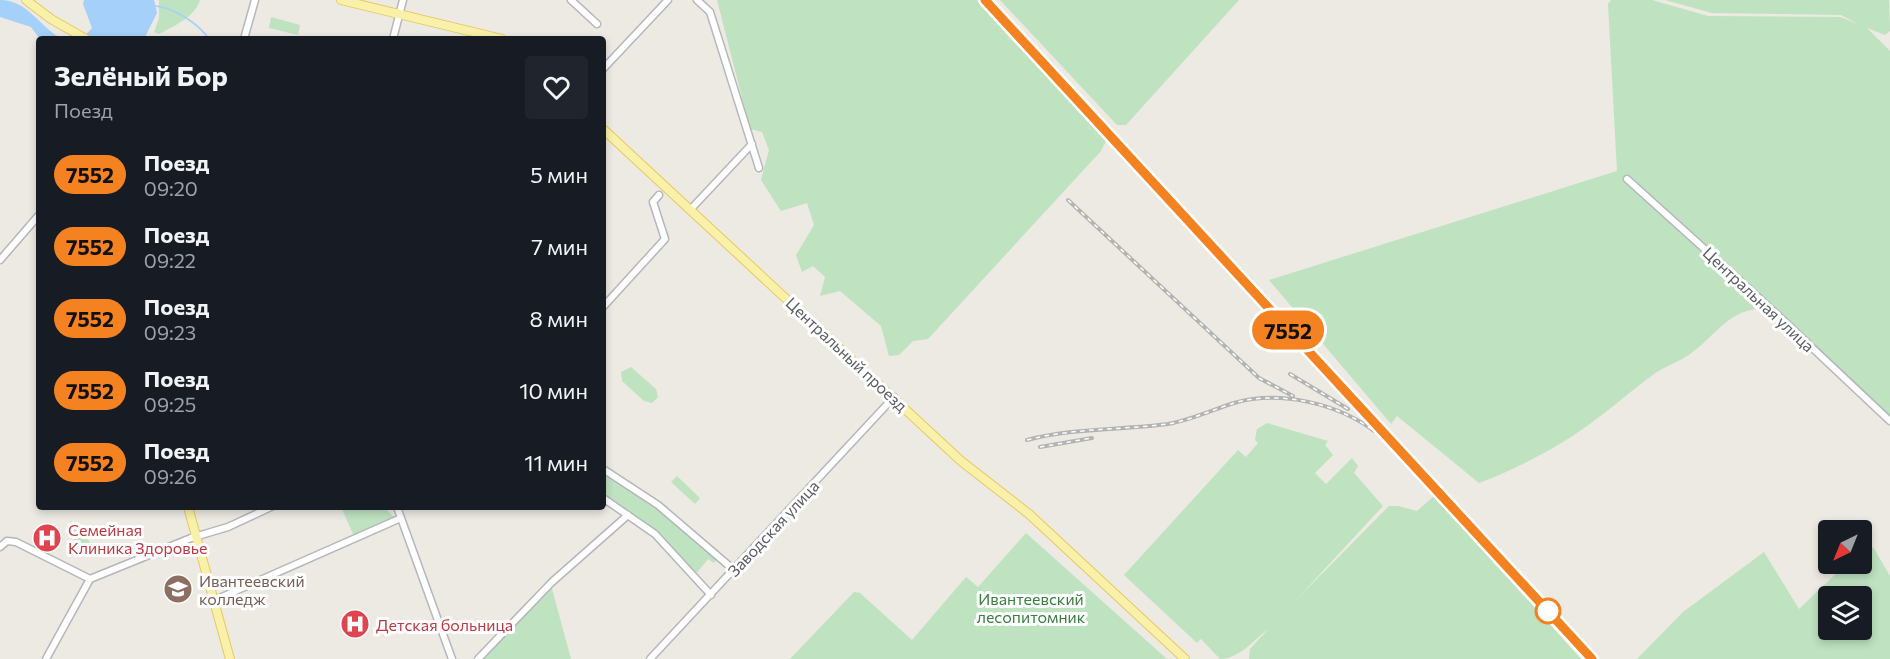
<!DOCTYPE html>
<html lang="ru">
<head>
<meta charset="utf-8">
<style>
	:root { --surface:#171b24; --page:#20242c; --text:#f1f3f6; --muted:#9ea1a6 }
	body { margin:0; font-family:Commissioner,sans-serif; background:var(--page); color:var(--text); height:100vh; display:flex; flex-direction:column; font-size:22px; white-space:nowrap }
	* { box-sizing:border-box; margin:0 }
	p { font-size:20px; color:var(--muted) }
	.icon { flex:none; width:33px; height:33px; fill:none; stroke:currentColor; stroke-width:2; stroke-linecap:round; stroke-linejoin:round }
	.map { position:relative; flex:1; overflow:hidden }
	.details { position:absolute; left:36px; top:36px; width:570px; height:474px; display:flex; flex-direction:column; background:var(--surface); border-radius:6px; box-shadow:0 3px 9px #0003 }
	.details>* { flex:none }
	.badge { padding:0 12px; border-radius:20px; font-size:21px; line-height:39px }
	.needle { width:39px; rotate:223deg }
	.buttons { position:absolute; left:1818px; top:520px; display:grid; gap:12px }
	.buttons a { display:grid; place-items:center; width:54px; height:54px; border-radius:6px; background:var(--surface); box-shadow:0 3px 9px #0003; font-size:30px }
	.map>.badge { position:absolute; translate:-50% -50%; box-shadow:0 0 0 3px #fff }
	.round { display:grid; place-items:center; flex:none; width:63px; height:63px; border-radius:6px; background:var(--page) }
	.headline { display:flex; align-items:center; justify-content:space-between; height:102px; padding:0 18px }
	h1 { font-size:28px; font-weight:700; line-height:45px }
	ul { padding:0; list-style:none }
	li { display:flex; align-items:center; gap:18px; height:72px; padding:0 18px }
	li div { flex:1 }
	li b { display:block; font-size:22px }
	li em { font-style:normal }
	li .badge { min-width:66px; font-weight:700; text-align:center }
	.map>svg:first-child { display:block }
	.green { fill:#bfe2c1; fill-rule:evenodd }
	.water { fill:#a4d0f9 }
	.lines { fill:none; stroke-linecap:round; stroke-linejoin:round }
	.stream { stroke:#a4d0f9; stroke-width:1.5 }
	.minor-casing { stroke:#b4b7bb; stroke-width:9 }
	.major-casing { stroke:#e8c85f; stroke-width:10 }
	.minor { stroke:#fff; stroke-width:6 }
	.major { stroke:#f9f1a9; stroke-width:8 }
	.rail-casing { stroke:#b2b3b3; stroke-width:4 }
	.rail { stroke:#fff; stroke-width:1.5; stroke-dasharray:4.5; stroke-linecap:butt }
	.line-casing { stroke:#fff; stroke-width:14 }
	.line { stroke:#f58220; stroke-width:9 }
	.stop-dot { fill:#fff; stroke:#f58220; stroke-width:3 }
	.labels { text-anchor:middle; dominant-baseline:central; stroke-width:6; stroke-linejoin:round; paint-order:stroke }
	.street-label { font-size:16px; fill:#5a5d61; stroke:#fff }
	.health-label { font-size:16px; fill:#be3a42; stroke:#fff; text-anchor:start }
	.education-label { font-size:16px; fill:#785e54; stroke:#fff; text-anchor:start }
	.park-label { font-size:16px; fill:#3a8141; stroke:#fff }
</style>
</head>
<body>
<div class="map">
<svg width="1890" height="659" viewBox="0 0 1890 659">
	<rect width="100%" height="100%" fill="#eceae2"/>
	<path class="green" d="M 159,0 L 200,0 C 195,17 174,26 159,34 L 154,32 L 159,18 Z
		M 717,0 L 977,0 L 1107,139 L 1101,151 L 928,339 L 913,341 L 899,355 L 889,356 L 881,326 L 840,291 L 820,296 L 825,277 L 813,266 L 802,272 L 796,255 L 814,225 L 807,203 L 781,211 L 761,180 L 769,150 L 762,132 L 750,129 Z
		M 1000,0 L 1239,0 L 1126,125 L 1117,125 Z
		M 1611,0 L 1652,0 L 1708,16 L 1840,17 L 1858,24 L 1841,15 L 1712,13 L 1665,0 L 1889,0 L 1890,31 L 1885,35 L 1867,28 L 1890,51 L 1890,421 L 1770,308 C 1729,307 1719,333 1690,354 C 1679,362 1665,366 1654,374 C 1628,393 1604,415 1577,433 C 1547,453 1513,470 1479,483 L 1397,416 L 1391,424 L 1269,280 L 1617,171 L 1608,4 Z
		M 271,17 L 300,25 L 298,35 L 269,28 Z
		M 631,367 L 656,389 L 658,397 L 652,403 L 644,401 L 622,381 L 621,372 Z
		M 1267,423 L 1328,441 L 1325,445 L 1333,455 L 1315,473 L 1326,484 L 1352,458 L 1358,466 L 1354,473 L 1383,506 L 1296,600 L 1389,506 L 1398,506 L 1417,511 L 1434,496 L 1581,659 L 1249,659 L 1250,649 L 1269,628 C 1255,639 1239,659 1220,659 L 1201,639 L 1197,643 L 1124,575 L 1238,450 L 1246,457 L 1258,443 L 1255,440 L 1257,429 Z
		M 603,469 L 653,502 L 719,556 L 714,563 L 708,559 L 695,575 C 670,542 637,521 603,499 Z
		M 677,476 L 700,498 L 695,504 L 671,482 Z
		M 341,507 L 384,507 L 394,517 L 354,536 Z
		M 81,526 L 90,543 L 91,545 L 84,545 L 66,535 L 66,532 Z
		M 1026,533 L 1167,659 L 790,659 L 854,592 L 860,593 L 912,640 L 966,577 L 978,587 Z
		M 1873,547 L 1890,576 L 1890,659 L 1637,659 L 1683,612 L 1764,552 L 1799,609 L 1846,564 L 1862,564 L 1862,554 ZM 1828,597 L 1862,597 L 1862,630 L 1828,630 Z
		M 551,585 L 571,659 L 484,659 Z"/>
	<path class="water" d="M 0,0 C 29,0 39,28 63,39 L 40,39 L 31,27 L 0,17 Z
		M 84,0 L 154,0 L 157,13 L 144,39 L 82,39 L 92,28 L 83,4 Z"/>
	<g class="lines">
		<path class="stream" d="M 155,6 C 173,7 199,24 209,39"/>
		<g class="minor-casing">
			<path id="minor" d="M 571,0 L 597,24
				M 697,0 L 710,12 L 759,168
				M 244,39 L 255,0
				M 393,39 L 403,0
				M 603,69 L 668,0
				M 1627,179 L 1770,308 L 1890,421
				M 690,210 L 752,144
				M 0,260 L 39,215
				M 603,307 L 665,239 L 653,202 L 659,195
				M 603,469 L 658,505 L 734,570
				M 603,498 L 655,534 L 711,595
				M 397,507 L 452,659
				M 0,547 L 7,541 L 16,542 L 90,579
				M 215,600 L 401,518
				M 46,659 L 90,579 L 191,538 L 228,527 L 271,507
				M 478,659 L 552,582 L 628,515
				M 650,659 L 894,397"/>
		</g>
		<g class="major-casing">
			<path id="major" d="M 26,0 L 51,19 L 86,39
				M 341,0 L 502,39
				M 603,129 L 961,461 L 1029,514 L 1185,659
				M 188,507 L 230,659"/>
		</g>
		<use href="#minor" class="minor"/>
		<use href="#major" class="major"/>
		<g class="rail-casing">
			<path id="rail" d="M 985,0 L 1592,659
				M 1068,200 L 1259,378 L 1293,396
				M 1290,374 L 1348,409
				M 1027,440 C 1073,428 1121,430 1168,424 C 1191,420 1212,410 1234,403 C 1279,390 1337,403 1374,431
				M 1040,447 L 1092,438"/>
		</g>
		<use href="#rail" class="rail"/>
	</g>
	<g class="lines">
		<g class="line-casing">
			<path id="line" d="M 985,0 L 1592,659"/>
		</g>
		<use href="#line" class="line"/>
	</g>
	<defs>
		<g id="hospital-disc" transform="scale(1.5)"><circle r="9.5" fill="#e0444e" stroke="#fff"/><path d="M-5-5h3v3.5h4V-5h3V5h-3V1.5h-4V5h-3Z" fill="#fff"/></g>
		<g id="university-disc" transform="scale(1.5)"><circle r="9.5" fill="#8d6e63" stroke="#fff"/><path d="M0-5L7-2L0 1L-7-2ZM-4 1L0 2.5L4 1V4Q0 6-4 4Z" fill="#fff"/></g>
	</defs>
	<g fill-rule="evenodd">
		<use href="#hospital-disc" x="47" y="538"/>
		<use href="#university-disc" x="178" y="589"/>
		<use href="#hospital-disc" x="355" y="624"/>
	</g>
	<circle class="stop-dot" cx="1548" cy="611" r="12"/>
	<g class="labels">
		<g class="street-label">
			<text transform="translate(1759 299) rotate(43)">Центральная улица</text>
			<text transform="translate(847 354) rotate(43)">Центральный проезд</text>
			<text transform="translate(773 528) rotate(-47)">Заводская улица</text>
		</g>
		<g class="health-label">
			<text x="68" y="529">Семейная<tspan x="68" dy="18">Клиника Здоровье</tspan></text>
			<text x="376" y="624">Детская больница</text>
		</g>
		<g class="education-label">
			<text x="199" y="580">Ивантеевский<tspan x="199" dy="18">колледж</tspan></text>
		</g>
		<g class="park-label">
			<text x="1031" y="598">Ивантеевский<tspan x="1031" dy="18">лесопитомник</tspan></text>
		</g>
	</g>
</svg>
<div class="buttons">
<a><svg class="needle" viewBox="-14 -14 28 28"><path d="M0-13l5 13h-10z" fill="#e53935"/><path d="M0 13l5-13h-10z" fill="#9ea1a6"/></svg></a>
<a><svg class="icon" aria-label="layers" viewBox="0 0 24 24"><path d="M12 4l9 5-9 5-9-5zM3 14l9 5 9-5"/></svg></a>
</div>
<b class="badge" style="left:1288px;top:330px;background:#f58220;color:#111">7552</b>
<section class="details">
<div class="headline"><div><h1>Зелёный Бор</h1><p>Поезд</p></div><a class="round"><svg class="icon" aria-label="heart" viewBox="0 0 24 24"><path d="M12 20l-8-8c-3-5 5-10 8-4 3-6 11-1 8 4z"/></svg></a></div>
<ul>
<li><span class="badge" style="background:#f58220;color:#111">7552</span><div><b>Поезд</b><p>09:20</p></div><em>5 мин</em></li>
<li><span class="badge" style="background:#f58220;color:#111">7552</span><div><b>Поезд</b><p>09:22</p></div><em>7 мин</em></li>
<li><span class="badge" style="background:#f58220;color:#111">7552</span><div><b>Поезд</b><p>09:23</p></div><em>8 мин</em></li>
<li><span class="badge" style="background:#f58220;color:#111">7552</span><div><b>Поезд</b><p>09:25</p></div><em>10 мин</em></li>
<li><span class="badge" style="background:#f58220;color:#111">7552</span><div><b>Поезд</b><p>09:26</p></div><em>11 мин</em></li>
</ul>
</section>
</div>
</body>
</html>
